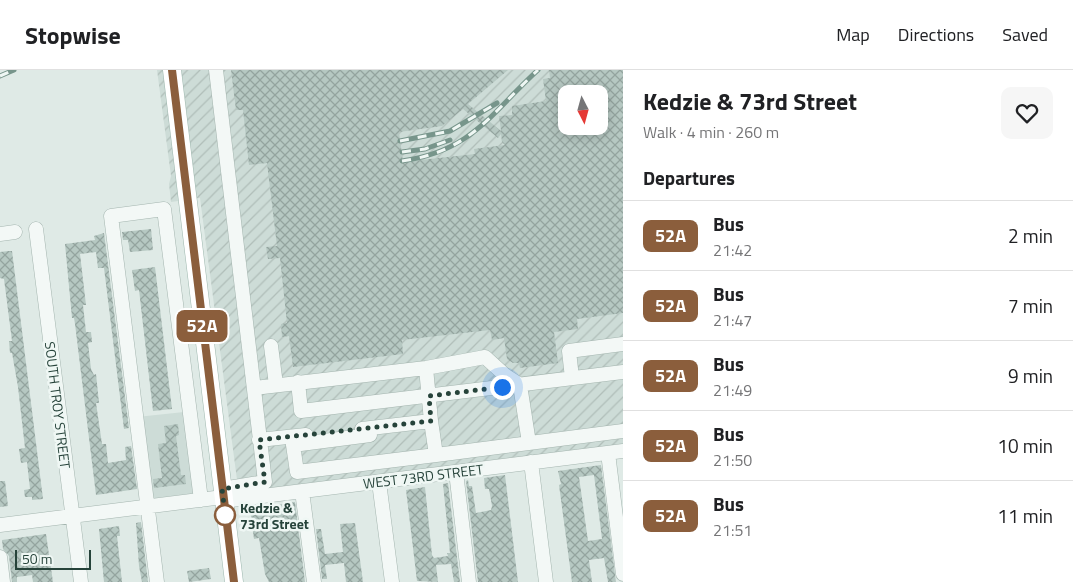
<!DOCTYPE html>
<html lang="en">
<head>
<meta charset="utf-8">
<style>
	:root { --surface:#fff; --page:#f6f6f6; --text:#202124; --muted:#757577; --line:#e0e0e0 }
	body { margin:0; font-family:"Titillium Web",sans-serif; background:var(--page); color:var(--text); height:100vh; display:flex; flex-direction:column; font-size:19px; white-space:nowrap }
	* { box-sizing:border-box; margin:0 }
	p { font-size:16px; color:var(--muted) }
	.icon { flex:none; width:28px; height:28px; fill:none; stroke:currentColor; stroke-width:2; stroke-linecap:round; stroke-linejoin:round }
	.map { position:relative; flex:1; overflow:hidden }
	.sheet { display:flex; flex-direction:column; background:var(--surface); width:450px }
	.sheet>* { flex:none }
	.badge { padding:0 10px; border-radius:8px; font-size:18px; line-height:32px }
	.needle { width:32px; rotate:174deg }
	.fabs { position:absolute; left:558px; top:15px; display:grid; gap:10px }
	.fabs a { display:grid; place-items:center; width:50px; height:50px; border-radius:10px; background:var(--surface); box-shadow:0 2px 12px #0003; font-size:25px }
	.scale { position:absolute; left:15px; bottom:12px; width:76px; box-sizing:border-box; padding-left:5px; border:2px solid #26433a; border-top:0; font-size:14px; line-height:18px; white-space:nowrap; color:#26433a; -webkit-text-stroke:4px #eff7f4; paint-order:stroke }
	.you { position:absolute; width:25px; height:25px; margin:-12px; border:4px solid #fff; border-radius:50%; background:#1a73e8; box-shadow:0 0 0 8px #1a73e833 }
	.map>.badge { position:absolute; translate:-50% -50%; box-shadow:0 0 0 2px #fff }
	h2 { padding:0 20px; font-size:19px; line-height:45px }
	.round { display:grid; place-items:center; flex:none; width:52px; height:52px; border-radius:10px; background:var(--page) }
	.summary { display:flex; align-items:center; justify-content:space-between; height:85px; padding:0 20px }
	h1 { font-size:24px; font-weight:700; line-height:38px }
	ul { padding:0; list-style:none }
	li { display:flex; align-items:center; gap:15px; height:70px; padding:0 20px; border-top:1px solid var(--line) }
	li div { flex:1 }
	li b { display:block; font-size:19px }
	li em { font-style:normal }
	li .badge { min-width:55px; font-weight:700; text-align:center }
	header { display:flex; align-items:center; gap:30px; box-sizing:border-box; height:70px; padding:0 25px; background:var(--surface); border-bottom:1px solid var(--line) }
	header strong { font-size:24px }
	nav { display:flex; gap:28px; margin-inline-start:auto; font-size:18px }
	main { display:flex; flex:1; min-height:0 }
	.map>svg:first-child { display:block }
	.built { fill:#cddcd7 }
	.industrial { fill:url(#industrial-furrows); fill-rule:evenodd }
	.building { fill:url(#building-cross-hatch); fill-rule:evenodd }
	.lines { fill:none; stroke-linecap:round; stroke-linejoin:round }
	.minor-casing { stroke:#a4b5af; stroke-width:15 }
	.major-casing { stroke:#9db7ae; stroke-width:19 }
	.minor { stroke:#f3f8f6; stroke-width:14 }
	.major { stroke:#fff; stroke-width:18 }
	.rail-casing { stroke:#77958b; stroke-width:5 }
	.rail { stroke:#eff7f4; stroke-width:3; stroke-dasharray:9; stroke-linecap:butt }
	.line-casing { stroke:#fff; stroke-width:11 }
	.line { stroke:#8b5e3c; stroke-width:8 }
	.walk { stroke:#26433a; stroke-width:5; stroke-dasharray:0 9 }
	.stop-dot { fill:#fff; stroke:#8b5e3c; stroke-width:2.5 }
	.labels { text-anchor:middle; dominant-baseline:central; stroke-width:5; stroke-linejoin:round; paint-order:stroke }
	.street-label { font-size:14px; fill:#26433a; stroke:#eff7f4 }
	.stop-label { font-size:14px; font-weight:bold; fill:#26433a; stroke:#eff7f4; text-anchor:start }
</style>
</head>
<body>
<header>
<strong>Stopwise</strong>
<nav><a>Map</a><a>Directions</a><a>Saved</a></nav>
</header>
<main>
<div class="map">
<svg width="623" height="512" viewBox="0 0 623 512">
	<defs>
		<pattern id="industrial-furrows" width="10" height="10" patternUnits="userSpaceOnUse" patternTransform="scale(1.25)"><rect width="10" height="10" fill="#cddcd7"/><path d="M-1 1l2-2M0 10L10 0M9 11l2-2" fill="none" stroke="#b0beb9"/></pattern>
		<pattern id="building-cross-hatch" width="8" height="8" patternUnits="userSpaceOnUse" patternTransform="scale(1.25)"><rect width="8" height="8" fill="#b6c8c2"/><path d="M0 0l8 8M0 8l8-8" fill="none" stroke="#94a49f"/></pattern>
	</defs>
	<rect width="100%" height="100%" fill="#dfeae6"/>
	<path class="built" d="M 184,342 L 195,423 L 147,429 L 137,347 Z"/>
	<path class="industrial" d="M 157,0 L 623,0 L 623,376 L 239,425 L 200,128 L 171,132 L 169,114 L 171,106 ZM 566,24 L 599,24 L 599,56 L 566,56 Z"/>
	<path class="building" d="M 231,0 L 508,0 L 468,34 L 501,61 L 499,46 L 512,45 L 512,36 L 546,31 L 543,9 L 550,8 L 549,0 L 623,0 L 623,243 L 577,249 L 578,259 L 554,262 L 558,293 L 520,298 L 519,293 L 513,293 L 507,289 L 504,268 L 492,270 L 490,260 L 402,270 L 403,284 L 293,297 L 289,266 L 282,267 L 281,254 L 287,253 L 280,188 L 268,189 L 266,177 L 277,176 L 267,93 L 249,95 L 243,40 L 236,40 ZM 566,24 L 599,24 L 599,56 L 566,56 ZM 463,39 L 498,68 L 501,64 L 502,72 L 505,75 L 474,79 L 475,84 L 403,92 L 399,62 L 442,56 Z
		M 151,159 L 153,180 L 130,182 L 128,170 L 123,170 L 122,162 Z
		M 104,163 L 129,358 L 124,359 L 104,198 L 98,198 L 96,182 L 80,184 L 86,235 L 83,235 L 86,262 L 91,262 L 92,272 L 88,273 L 91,299 L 94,305 L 96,304 L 99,333 L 96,333 L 102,374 L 106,374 L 108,393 L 126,390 L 125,377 L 131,376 L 137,419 L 96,425 L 75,254 L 74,248 L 72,248 L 65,174 L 95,170 L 94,166 Z
		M 8,181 L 12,181 L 43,429 L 32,430 L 32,427 L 25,427 L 24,420 L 30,419 L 27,392 L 21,393 L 19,379 L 25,378 L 18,317 L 12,283 L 10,283 L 9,271 L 12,271 L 4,209 L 0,208 L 0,182 Z
		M 155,197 L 172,339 L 153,341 L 139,220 L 135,221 L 132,200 Z
		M 178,354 L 179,365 L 176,366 L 181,405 L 185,405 L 186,414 L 154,418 L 153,409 L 162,408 L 158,374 L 166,373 L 164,356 Z
		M 601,395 L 616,512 L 608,512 L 604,488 L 589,490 L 592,512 L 572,512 L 559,415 L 561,414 L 558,401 ZM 594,405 L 602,469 L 588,471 L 579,407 Z
		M 505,405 L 518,512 L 478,512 L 466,411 L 468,410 L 469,416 L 472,416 L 476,443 L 491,440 L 492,436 L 489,419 L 485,419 L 484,408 Z
		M 0,411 L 5,411 L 8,436 L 0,437 Z
		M 448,413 L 460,512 L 454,512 L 451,494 L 436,495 L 438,512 L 417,511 L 406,420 L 425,417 L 432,485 L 434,488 L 448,486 L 447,483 L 450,483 L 443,414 Z
		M 295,432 L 305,512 L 269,512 L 265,504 L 259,468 L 254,469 L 250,439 Z
		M 141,452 L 148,512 L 142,512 L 139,496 L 136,453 Z
		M 355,453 L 363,512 L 346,512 L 344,493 L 325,495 L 327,509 L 322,509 L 316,459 L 321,459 L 325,484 L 343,482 L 340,454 Z
		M 119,456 L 120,466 L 117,466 L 122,512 L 104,512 L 99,459 Z
		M 46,464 L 53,512 L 33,512 L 32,505 L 17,507 L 17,512 L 12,512 L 9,486 L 3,479 L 2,470 Z
		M 209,498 L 211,509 L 189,512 L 187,501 Z"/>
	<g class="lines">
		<g class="minor-casing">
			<path id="minor" d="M 216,0 L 265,412 L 222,419
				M 36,159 L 81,512
				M 0,164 L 15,162
				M 271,276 L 276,315
				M 572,308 L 569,281 L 623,274
				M 298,312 L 301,341 L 623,302
				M 254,318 L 426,298 L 485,287 L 506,306 L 520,315 L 529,373
				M 431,351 L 436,385 L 623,361
				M 370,358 L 370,365 L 293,375 L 297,402 L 436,385
				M 362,359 L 431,351 L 426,298
				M 259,370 L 306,365
				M 608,383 L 623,504
				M 531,392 L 546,512
				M 456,402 L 469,512
				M 379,412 L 392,512
				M 302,421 L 314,512
				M 223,431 L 623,381
				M 0,455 L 223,427
				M 0,487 L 3,512
				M 157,512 L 111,146 L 164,139 L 201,430"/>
		</g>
		<g class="major-casing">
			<path id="major" d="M 172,0 L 234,512"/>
		</g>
		<use href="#minor" class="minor"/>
		<use href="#major" class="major"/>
		<g class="rail-casing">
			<path id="rail" d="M 0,6 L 14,0
				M 400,71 L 450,61 L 497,33
				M 402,82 L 425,79 L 450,70
				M 402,91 C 472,81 490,44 538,0"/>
		</g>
		<use href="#rail" class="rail"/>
	</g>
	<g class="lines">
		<g class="line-casing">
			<path id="line" d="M 172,0 L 234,512"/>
		</g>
		<use href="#line" class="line"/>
		<path class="walk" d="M 225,445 L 226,451 L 222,419 L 265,412 L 259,370 L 431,351 L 429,326 L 502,317"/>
	</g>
	<circle class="stop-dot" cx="225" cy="445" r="10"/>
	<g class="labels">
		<g class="street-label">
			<text transform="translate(58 335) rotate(83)">SOUTH TROY STREET</text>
			<text transform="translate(423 406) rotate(-7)">WEST 73RD STREET</text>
		</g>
		<g class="stop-label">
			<text x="240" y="437">Kedzie &amp;<tspan x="240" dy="16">73rd Street</tspan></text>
		</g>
	</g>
</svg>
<div class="fabs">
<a><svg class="needle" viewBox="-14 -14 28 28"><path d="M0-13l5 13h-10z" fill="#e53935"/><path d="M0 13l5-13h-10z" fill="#757577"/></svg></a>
</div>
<div class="scale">50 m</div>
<div class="you" style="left:502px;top:317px"></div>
<b class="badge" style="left:202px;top:256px;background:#8b5e3c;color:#fff">52A</b>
</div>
<section class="sheet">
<div class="summary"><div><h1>Kedzie &amp; 73rd Street</h1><p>Walk · 4 min · 260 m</p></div><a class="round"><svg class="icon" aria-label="heart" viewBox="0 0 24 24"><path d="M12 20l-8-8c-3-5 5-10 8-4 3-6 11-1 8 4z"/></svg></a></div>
<h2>Departures</h2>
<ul>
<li><span class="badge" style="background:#8b5e3c;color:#fff">52A</span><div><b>Bus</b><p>21:42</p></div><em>2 min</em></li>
<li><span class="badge" style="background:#8b5e3c;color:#fff">52A</span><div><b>Bus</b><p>21:47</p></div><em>7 min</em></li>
<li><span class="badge" style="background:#8b5e3c;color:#fff">52A</span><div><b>Bus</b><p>21:49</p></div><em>9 min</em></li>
<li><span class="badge" style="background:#8b5e3c;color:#fff">52A</span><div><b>Bus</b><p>21:50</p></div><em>10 min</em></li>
<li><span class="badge" style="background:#8b5e3c;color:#fff">52A</span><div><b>Bus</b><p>21:51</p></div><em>11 min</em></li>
</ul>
</section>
</main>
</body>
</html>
